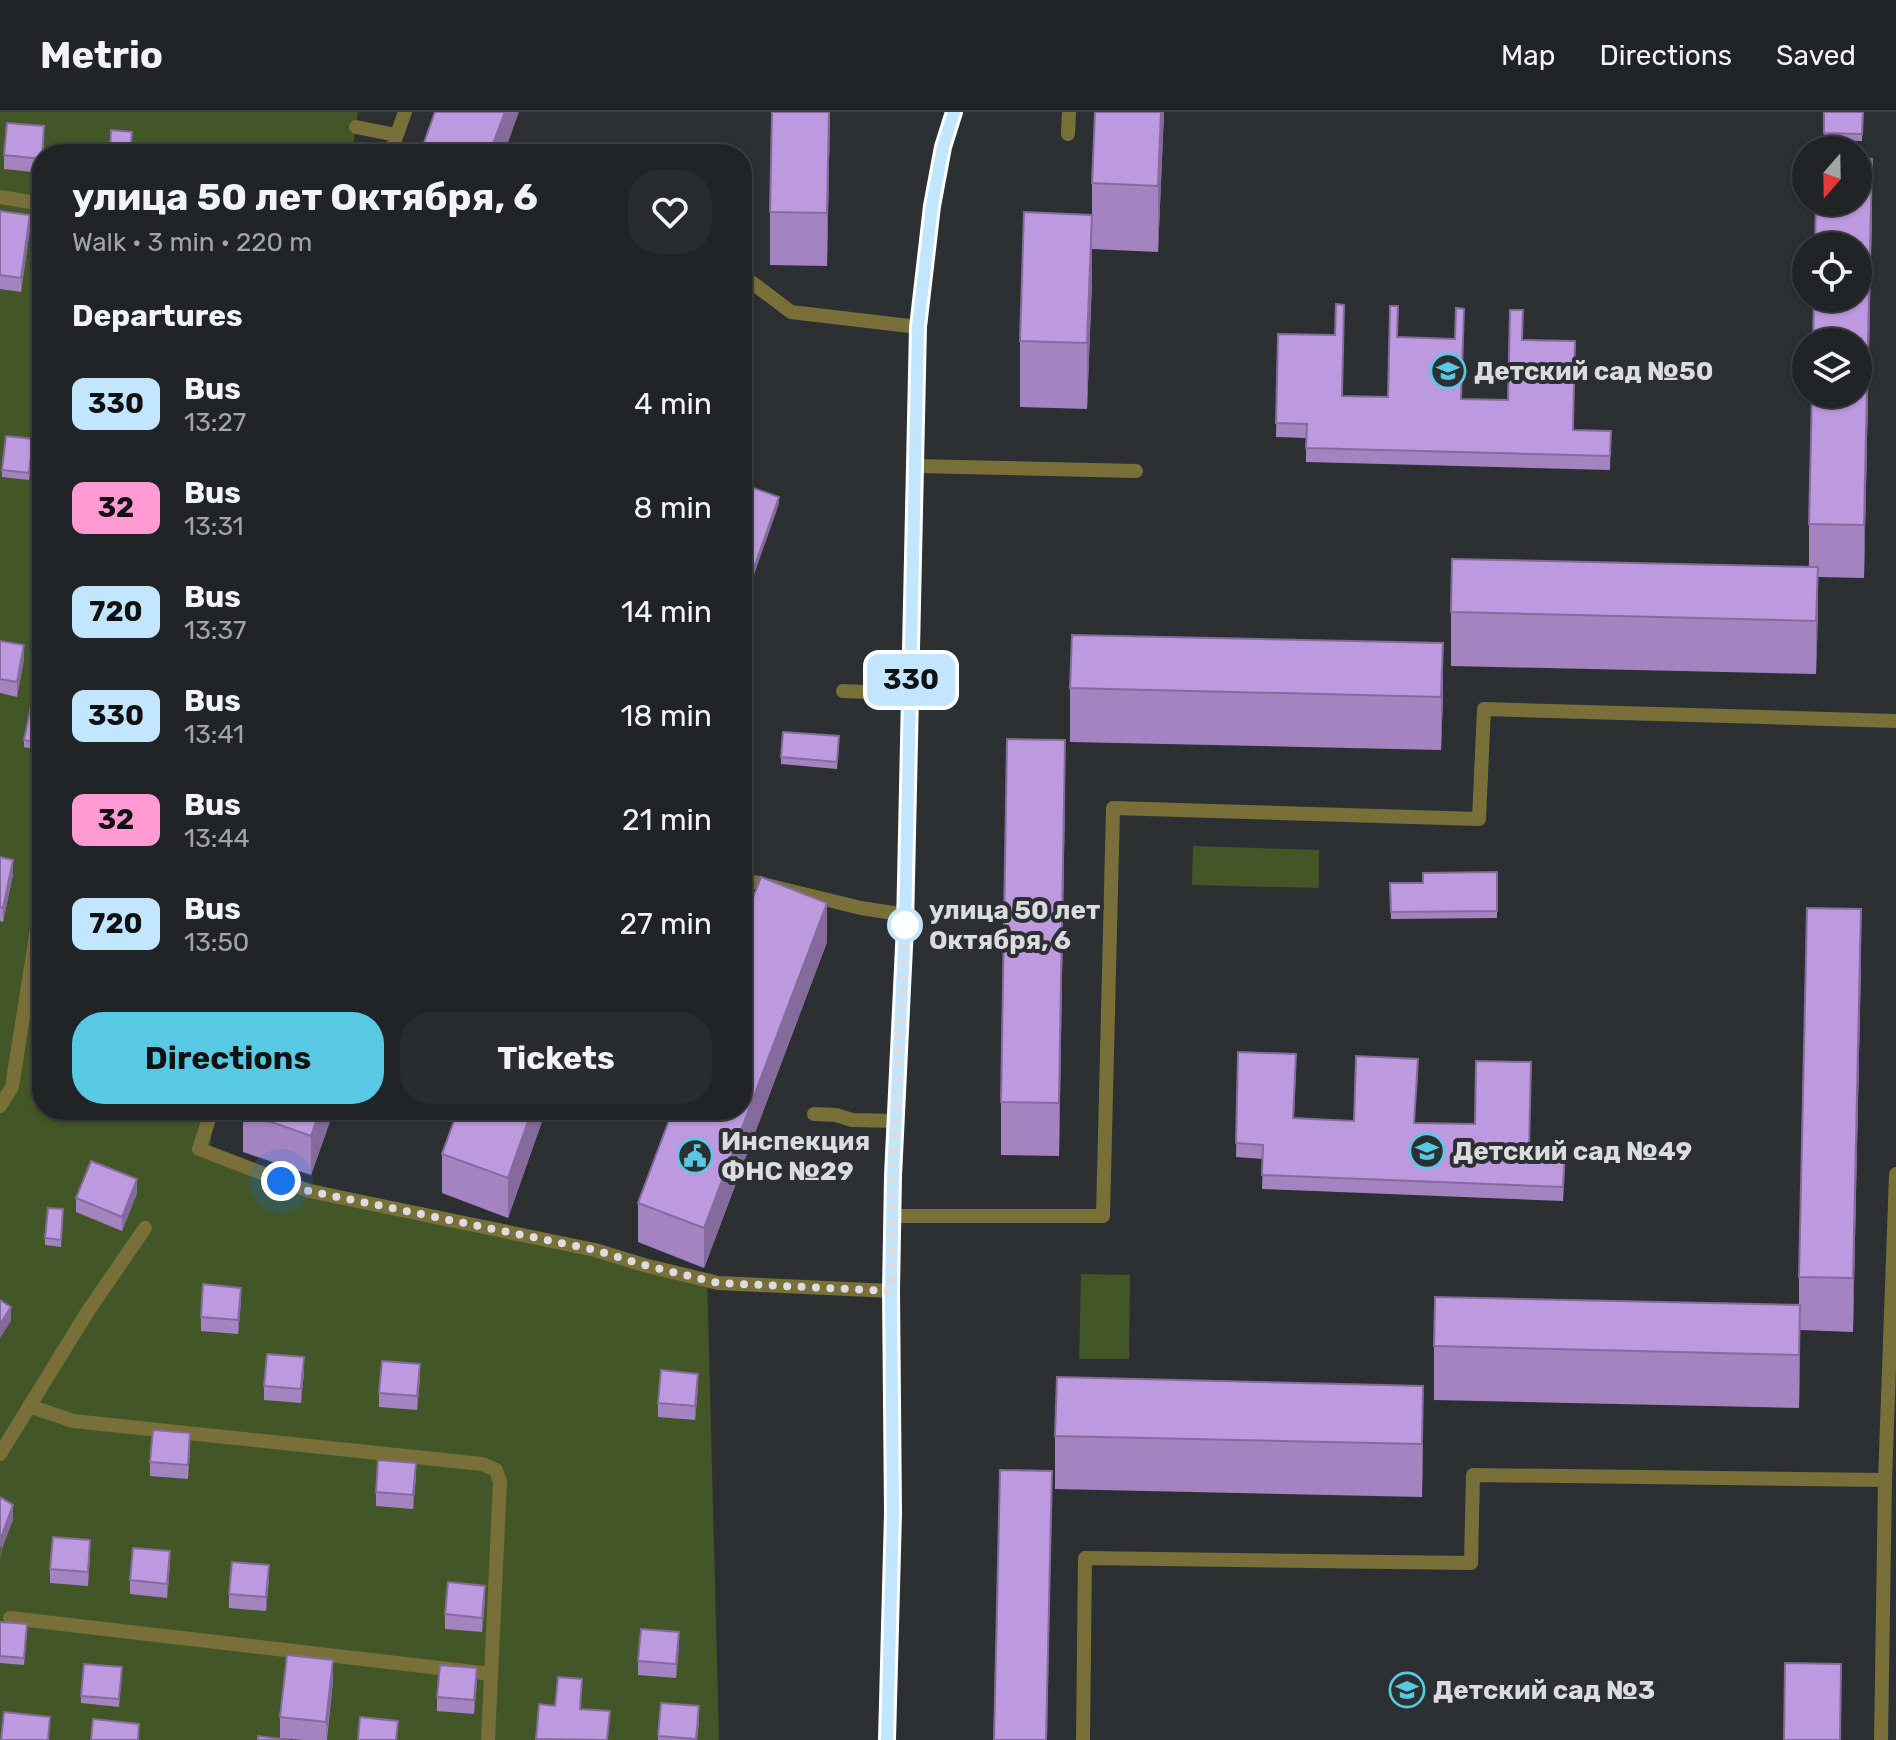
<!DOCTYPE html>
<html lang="en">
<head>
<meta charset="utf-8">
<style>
	:root { --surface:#212426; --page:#292c2e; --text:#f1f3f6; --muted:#a2a4a7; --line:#3e4143; --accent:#58c9e3 }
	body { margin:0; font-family:Rubik,sans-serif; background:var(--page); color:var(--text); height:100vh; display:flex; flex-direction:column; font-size:30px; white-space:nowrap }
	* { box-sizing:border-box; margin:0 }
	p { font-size:26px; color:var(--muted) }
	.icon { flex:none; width:44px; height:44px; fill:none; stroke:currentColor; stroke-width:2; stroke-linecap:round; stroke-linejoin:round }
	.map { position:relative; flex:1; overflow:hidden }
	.details { position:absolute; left:32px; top:32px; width:720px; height:976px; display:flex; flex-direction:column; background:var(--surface); border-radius:32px; box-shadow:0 2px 6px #0004,0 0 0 2px var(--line) }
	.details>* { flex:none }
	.badge { padding:0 16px; border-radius:12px; font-size:28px; line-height:52px }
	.needle { width:52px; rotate:200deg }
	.controls { position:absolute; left:1792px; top:24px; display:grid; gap:16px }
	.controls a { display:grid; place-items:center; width:80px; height:80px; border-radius:50%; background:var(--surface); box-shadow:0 2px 6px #0004,0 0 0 2px var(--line); font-size:40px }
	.you { position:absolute; width:40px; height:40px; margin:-20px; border:6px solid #fff; border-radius:50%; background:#1a73e8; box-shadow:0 0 0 12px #1a73e833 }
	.map>.badge { position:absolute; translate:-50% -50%; box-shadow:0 0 0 4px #fff }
	h2 { padding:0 40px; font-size:30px; line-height:72px }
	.round { display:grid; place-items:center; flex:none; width:84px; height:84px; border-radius:32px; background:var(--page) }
	.summary { display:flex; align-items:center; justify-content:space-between; height:136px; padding:0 40px }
	h1 { font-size:38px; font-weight:700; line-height:60px }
	.cta { display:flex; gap:16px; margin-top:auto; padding:16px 40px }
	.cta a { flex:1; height:92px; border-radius:32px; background:var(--accent); color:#111; font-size:32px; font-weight:700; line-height:92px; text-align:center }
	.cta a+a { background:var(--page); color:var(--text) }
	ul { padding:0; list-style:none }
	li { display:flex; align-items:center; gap:24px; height:104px; padding:0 40px }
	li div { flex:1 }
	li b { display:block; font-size:30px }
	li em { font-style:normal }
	li .badge { min-width:88px; font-weight:700; text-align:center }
	header { display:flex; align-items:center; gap:48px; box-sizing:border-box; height:112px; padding:0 40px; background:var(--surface); border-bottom:2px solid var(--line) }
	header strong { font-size:38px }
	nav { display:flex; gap:44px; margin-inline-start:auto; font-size:28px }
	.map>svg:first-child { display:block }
	.green { fill:#425627 }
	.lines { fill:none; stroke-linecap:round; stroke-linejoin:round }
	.lane { stroke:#786f39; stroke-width:14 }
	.secondary { stroke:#a29235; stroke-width:16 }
	.wall { fill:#a384c0 }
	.shaded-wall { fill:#846b9c }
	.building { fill:#bd99df; stroke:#846b9c; stroke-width:2 }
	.line-casing { stroke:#fff; stroke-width:18 }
	.line { stroke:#c2e6ff; stroke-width:12 }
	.walk { stroke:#dadcdf; stroke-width:8; stroke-dasharray:0 14.4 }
	.stop-dot { fill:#fff; stroke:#c2e6ff; stroke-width:4 }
	.labels { text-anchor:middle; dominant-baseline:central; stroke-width:8; stroke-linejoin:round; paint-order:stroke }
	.poi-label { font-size:26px; font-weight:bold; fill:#dadcdf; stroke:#2c3033; text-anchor:start }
	.stop-label { font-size:26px; font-weight:bold; fill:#dadcdf; stroke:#2c3033; text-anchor:start }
</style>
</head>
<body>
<header>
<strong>Metrio</strong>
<nav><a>Map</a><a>Directions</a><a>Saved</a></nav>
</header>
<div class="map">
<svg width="1896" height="1628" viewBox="0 0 1896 1628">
	<rect width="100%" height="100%" fill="#2c3033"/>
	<path class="green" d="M 0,0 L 358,0 L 352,42 L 42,42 L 42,998 L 215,998 L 208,1048 L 707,1162 L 719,1628 L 0,1628 Z
		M 1193,734 L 1319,738 L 1319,776 L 1192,773 Z
		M 1081,1162 L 1130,1163 L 1129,1247 L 1079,1247 Z"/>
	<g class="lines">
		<path class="lane" d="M 356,15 L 396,23
			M 1068,22 L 1069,0
			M 390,42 L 405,0
			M 0,85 L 42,92
			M 742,163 L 791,200 L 918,215
			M 915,354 L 1136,359
			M 843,579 L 911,582
			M 742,767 L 861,796 L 906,803
			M 0,994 L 12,975 L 42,785
			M 212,998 L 199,1037 L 309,1079 L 595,1138 L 644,1153 L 718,1171 L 891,1179
			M 814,1002 L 836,1003 L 852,1008 L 895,1009
			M 893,1104 L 1103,1104 L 1113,696 L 1479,707 L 1484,597 L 1896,609
			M 29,1294 L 73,1309 L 482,1352 L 496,1358 L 500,1370 L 488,1628
			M 0,1342 L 88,1199 L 145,1116
			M 10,1506 L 491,1562
			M 1083,1628 L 1085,1446 L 1471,1451 L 1473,1363 L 1885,1368
			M 1881,1628 L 1885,1368 L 1896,1062"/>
		<path class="secondary" d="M 887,1628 L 893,1401 L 891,1179 L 893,1064 L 905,814 L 918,215 L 932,94 L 943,35 L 954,0"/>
	</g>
	<path class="wall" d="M 830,0 L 827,154 L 770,153 L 770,100 Z
		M 1164,0 L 1158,140 L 1092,137 L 1092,71 Z
		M 1824,0 L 1863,0 L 1862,29 L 1824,28 Z
		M 44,28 L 42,61 L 4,57 L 4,43 Z
		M 0,99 L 30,117 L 21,180 L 0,177 Z
		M 1872,100 L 1864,466 L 1818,465 L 1816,562 L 1451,554 L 1451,500 L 1809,455 L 1809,412 Z
		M 1092,169 L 1087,297 L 1020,295 L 1020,229 Z
		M 1278,222 L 1342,284 L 1388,285 L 1398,225 L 1462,287 L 1508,288 L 1522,228 L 1574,318 L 1611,319 L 1610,358 L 1306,350 L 1306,326 L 1276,325 Z
		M 33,334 L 29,368 L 2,365 L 2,358 Z
		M 0,529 L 24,547 L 17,585 L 0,581 Z
		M 1070,576 L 1443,585 L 1441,638 L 1070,630 Z
		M 42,596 L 42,639 L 24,635 L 24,628 Z
		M 839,631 L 837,657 L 781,652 L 781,645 Z
		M 1065,681 L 1059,1044 L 1001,1043 L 1001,990 Z
		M 0,745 L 13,762 L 3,810 L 0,809 Z
		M 1497,760 L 1497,806 L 1391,807 L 1390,771 L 1423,771 Z
		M 827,830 L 704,1156 L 638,1130 L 638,1091 Z
		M 1861,851 L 1853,1220 L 1800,1218 L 1799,1296 L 1434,1288 L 1434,1234 L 1799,1193 L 1799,1165 Z
		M 1238,940 L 1296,956 L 1294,1006 L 1354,1009 L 1418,961 L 1414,1011 L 1529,1038 L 1565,1054 L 1563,1089 L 1262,1077 L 1263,1047 L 1236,1045 Z
		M 334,998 L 311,1063 L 243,1040 L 243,1000 Z
		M 458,998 L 546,998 L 508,1106 L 442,1081 L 442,1042 Z
		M 137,1081 L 122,1119 L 76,1100 L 76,1086 Z
		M 63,1097 L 61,1135 L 45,1133 L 45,1126 Z
		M 241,1190 L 238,1222 L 201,1219 L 201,1205 Z
		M 304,1259 L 301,1291 L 264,1288 L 264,1274 Z
		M 420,1266 L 417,1298 L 379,1295 L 379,1281 Z
		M 698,1276 L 695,1308 L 658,1305 L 658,1291 Z
		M 1055,1324 L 1423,1327 L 1422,1385 L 1055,1377 Z
		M 190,1335 L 188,1367 L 150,1364 L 150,1350 Z
		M 416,1365 L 413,1397 L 376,1394 L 376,1380 Z
		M 90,1442 L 88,1474 L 50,1471 L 50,1457 Z
		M 170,1454 L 167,1486 L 130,1482 L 130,1468 Z
		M 269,1467 L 266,1499 L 229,1496 L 229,1482 Z
		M 485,1488 L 482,1520 L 445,1517 L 445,1502 Z
		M 0,1510 L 27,1520 L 24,1553 L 0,1551 Z
		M 679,1534 L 676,1566 L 638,1563 L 638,1549 Z
		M 122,1555 L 119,1595 L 81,1591 L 81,1584 Z
		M 333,1569 L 327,1628 L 303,1628 L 280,1626 L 280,1605 Z
		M 477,1570 L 474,1602 L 437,1599 L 437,1585 Z
		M 699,1609 L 697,1628 L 658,1628 L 658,1624 Z"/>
	<path class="shaded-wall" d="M 505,0 L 519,0 L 504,42 L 489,42 Z
		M 829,0 L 830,0 L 827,154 L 827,101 Z
		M 1161,0 L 1164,0 L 1158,140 L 1158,74 Z
		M 1872,47 L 1872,100 L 1864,466 L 1864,413 Z
		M 30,103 L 30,117 L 21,180 L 21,166 Z
		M 1092,103 L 1092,169 L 1087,297 L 1087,231 Z
		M 779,385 L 779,392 L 742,497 L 742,490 Z
		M 1818,455 L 1818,508 L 1816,562 L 1816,509 Z
		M 1443,531 L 1443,585 L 1441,638 L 1441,585 Z
		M 24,533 L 24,547 L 17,585 L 17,570 Z
		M 1065,628 L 1065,681 L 1059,1044 L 1059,991 Z
		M 13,748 L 13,762 L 3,810 L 3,796 Z
		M 827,791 L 827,830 L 704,1156 L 704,1116 Z
		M 1861,797 L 1861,851 L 1853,1220 L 1853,1166 Z
		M 320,998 L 334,998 L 311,1063 L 311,1024 Z
		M 532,998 L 546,998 L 508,1106 L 508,1066 Z
		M 137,1067 L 137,1081 L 122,1119 L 122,1105 Z
		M 241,1176 L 241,1190 L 238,1222 L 238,1208 Z
		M 1800,1193 L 1800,1247 L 1799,1296 L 1799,1243 Z
		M 11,1195 L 11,1209 L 0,1226 L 0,1212 Z
		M 304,1245 L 304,1259 L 301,1291 L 301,1277 Z
		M 420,1252 L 420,1266 L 417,1298 L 417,1284 Z
		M 698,1262 L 698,1276 L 695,1308 L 695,1294 Z
		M 1423,1274 L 1423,1327 L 1422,1385 L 1422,1332 Z
		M 416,1351 L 416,1365 L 413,1397 L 413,1383 Z
		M 1052,1359 L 1047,1628 L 1046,1628 Z
		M 13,1393 L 13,1408 L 2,1437 L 0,1449 L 2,1423 Z
		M 90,1428 L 90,1442 L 88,1474 L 88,1460 Z
		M 170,1439 L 170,1454 L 167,1486 L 167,1472 Z
		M 269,1453 L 269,1467 L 266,1499 L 266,1485 Z
		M 485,1474 L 485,1488 L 482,1520 L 482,1506 Z
		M 679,1520 L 679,1534 L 676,1566 L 676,1552 Z
		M 333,1548 L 333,1569 L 326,1628 L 326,1610 Z
		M 477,1556 L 477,1570 L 474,1602 L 474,1588 Z"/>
	<path class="building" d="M 435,0 L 505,0 L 489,42 L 420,42 Z
		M 772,0 L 829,0 L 827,101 L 770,100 Z
		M 1095,0 L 1161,0 L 1158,74 L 1092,71 Z
		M 1824,0 L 1863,0 L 1862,22 L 1824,21 Z
		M 7,11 L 44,14 L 42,47 L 4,43 Z
		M 111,18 L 132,20 L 130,42 L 110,42 Z
		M 1858,46 L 1872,47 L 1864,413 L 1809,412 L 1812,282 L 1858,282 L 1858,230 L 1813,230 L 1814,186 L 1858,186 L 1858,134 L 1815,134 L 1816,90 L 1858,90 Z
		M 0,99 L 30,103 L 21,166 L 0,163 Z
		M 1024,100 L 1092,103 L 1087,231 L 1020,229 Z
		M 1336,192 L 1344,193 L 1342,284 L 1388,285 L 1390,194 L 1398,194 L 1397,225 L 1455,227 L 1456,196 L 1464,197 L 1461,287 L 1508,288 L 1510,198 L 1523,198 L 1522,228 L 1575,229 L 1573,318 L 1611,319 L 1610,344 L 1306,336 L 1307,312 L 1276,311 L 1278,222 L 1335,223 Z
		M 6,324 L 33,327 L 29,361 L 2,358 Z
		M 742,372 L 779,385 L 742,490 Z
		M 1452,447 L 1818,455 L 1816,509 L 1451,500 Z
		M 1072,523 L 1443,531 L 1441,585 L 1070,576 Z
		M 0,529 L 24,533 L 17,570 L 0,567 Z
		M 31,594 L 42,596 L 42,632 L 24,628 Z
		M 783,620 L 839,624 L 837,650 L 781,645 Z
		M 1007,627 L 1065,628 L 1059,991 L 1001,990 Z
		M 0,745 L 13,748 L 3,796 L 0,795 Z
		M 1497,760 L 1497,799 L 1391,800 L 1390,771 L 1423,771 L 1423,761 Z
		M 761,765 L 827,791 L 704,1116 L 638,1091 L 673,998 L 742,998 L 742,815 Z
		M 1807,796 L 1861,797 L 1853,1166 L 1799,1165 Z
		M 1238,940 L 1296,942 L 1293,1006 L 1354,1009 L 1356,944 L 1418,947 L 1414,1011 L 1475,1012 L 1476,949 L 1531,950 L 1529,1038 L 1565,1040 L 1563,1075 L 1262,1063 L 1263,1033 L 1236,1031 Z
		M 244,998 L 320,998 L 311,1024 L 243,1000 Z
		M 458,998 L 532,998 L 508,1066 L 442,1042 Z
		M 91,1049 L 137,1067 L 122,1105 L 76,1086 Z
		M 48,1096 L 63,1097 L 61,1128 L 45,1126 Z
		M 203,1172 L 241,1176 L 238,1208 L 201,1205 Z
		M 1435,1185 L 1800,1193 L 1799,1243 L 1434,1234 Z
		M 0,1188 L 11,1195 L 0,1212 Z
		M 267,1242 L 304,1245 L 301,1277 L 264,1274 Z
		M 382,1249 L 420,1252 L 417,1284 L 379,1281 Z
		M 661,1258 L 698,1262 L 695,1294 L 658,1291 Z
		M 1057,1265 L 1423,1274 L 1422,1332 L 1055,1324 Z
		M 153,1318 L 190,1321 L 188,1353 L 150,1350 Z
		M 378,1348 L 416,1351 L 413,1383 L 376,1380 Z
		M 1000,1358 L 1052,1359 L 1046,1628 L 994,1628 Z
		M 0,1385 L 13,1393 L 2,1423 L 0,1435 Z
		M 53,1425 L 90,1428 L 88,1460 L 50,1457 Z
		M 133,1436 L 170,1439 L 167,1472 L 130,1468 Z
		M 232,1450 L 269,1453 L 266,1485 L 229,1482 Z
		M 448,1470 L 485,1474 L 482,1506 L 445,1502 Z
		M 0,1510 L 27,1512 L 24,1546 L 0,1544 Z
		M 641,1517 L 679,1520 L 676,1552 L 638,1549 Z
		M 287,1543 L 333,1548 L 326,1610 L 280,1605 Z
		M 1785,1551 L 1841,1552 L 1840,1628 L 1784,1628 Z
		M 84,1552 L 122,1555 L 119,1587 L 81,1584 Z
		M 440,1553 L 477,1556 L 474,1588 L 437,1585 Z
		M 558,1565 L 582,1567 L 580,1597 L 610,1599 L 607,1628 L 536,1627 L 539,1592 L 555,1594 Z
		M 661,1591 L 699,1594 L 696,1627 L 658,1624 Z
		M 4,1600 L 50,1605 L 48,1628 L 1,1628 Z
		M 360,1605 L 398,1609 L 396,1628 L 358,1628 Z
		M 93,1607 L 139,1612 L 138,1628 L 91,1628 Z
		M 258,1624 L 289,1628 L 258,1628 Z"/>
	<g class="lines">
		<g class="line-casing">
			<path id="line" d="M 887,1628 L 893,1401 L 891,1179 L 893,1064 L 905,814 L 918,215 L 932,94 L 943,35 L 954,0"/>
		</g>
		<use href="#line" class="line"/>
		<path class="walk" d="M 281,1069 L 309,1079 L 595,1138 L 644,1153 L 718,1171 L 891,1179 L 894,1037 L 905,813"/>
	</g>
	<defs>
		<g id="school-ring" transform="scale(1.8)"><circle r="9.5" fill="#2c3033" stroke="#58c9e3" stroke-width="1.5"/><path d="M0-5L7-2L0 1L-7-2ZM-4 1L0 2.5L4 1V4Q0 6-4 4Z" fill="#58c9e3"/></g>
		<g id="civic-ring" transform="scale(1.8)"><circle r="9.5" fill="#2c3033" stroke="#58c9e3" stroke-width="1.5"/><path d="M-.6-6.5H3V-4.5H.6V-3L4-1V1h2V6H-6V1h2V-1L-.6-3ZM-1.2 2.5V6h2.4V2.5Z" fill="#58c9e3"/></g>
	</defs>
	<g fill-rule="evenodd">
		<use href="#school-ring" x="1448" y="259"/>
		<use href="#school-ring" x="1427" y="1039"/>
		<use href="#civic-ring" x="695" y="1044"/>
		<use href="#school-ring" x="1407" y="1578"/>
	</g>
	<circle class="stop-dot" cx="905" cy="813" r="16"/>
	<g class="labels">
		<g class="poi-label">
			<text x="1474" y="259">Детский сад №50</text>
			<text x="721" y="1029">Инспекция<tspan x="721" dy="30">ФНС №29</tspan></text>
			<text x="1453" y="1039">Детский сад №49</text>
			<text x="1433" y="1578">Детский сад №3</text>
		</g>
		<g class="stop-label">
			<text x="929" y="798">улица 50 лет<tspan x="929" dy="30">Октября, 6</tspan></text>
		</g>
	</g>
</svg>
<div class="controls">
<a><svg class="needle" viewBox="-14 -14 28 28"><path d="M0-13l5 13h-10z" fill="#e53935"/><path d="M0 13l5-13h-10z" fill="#a2a4a7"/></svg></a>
<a><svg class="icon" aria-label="locate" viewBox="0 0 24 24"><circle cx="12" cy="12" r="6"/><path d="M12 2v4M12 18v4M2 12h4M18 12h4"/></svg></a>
<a><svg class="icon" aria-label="layers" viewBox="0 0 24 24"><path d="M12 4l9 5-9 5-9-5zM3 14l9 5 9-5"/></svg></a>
</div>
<div class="you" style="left:281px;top:1069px"></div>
<b class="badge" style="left:911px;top:568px;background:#c2e6ff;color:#111">330</b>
<section class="details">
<div class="summary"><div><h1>улица 50 лет Октября, 6</h1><p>Walk · 3 min · 220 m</p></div><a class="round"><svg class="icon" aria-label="heart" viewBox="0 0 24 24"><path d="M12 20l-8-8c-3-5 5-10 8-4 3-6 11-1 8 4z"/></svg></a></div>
<h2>Departures</h2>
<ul>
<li><span class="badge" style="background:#c2e6ff;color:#111">330</span><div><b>Bus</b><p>13:27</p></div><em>4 min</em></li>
<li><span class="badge" style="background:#ff9ad2;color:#111">32</span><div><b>Bus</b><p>13:31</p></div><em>8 min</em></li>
<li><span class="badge" style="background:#c2e6ff;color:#111">720</span><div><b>Bus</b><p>13:37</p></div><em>14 min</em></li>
<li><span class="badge" style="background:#c2e6ff;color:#111">330</span><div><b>Bus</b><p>13:41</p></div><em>18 min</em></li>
<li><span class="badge" style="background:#ff9ad2;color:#111">32</span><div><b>Bus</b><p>13:44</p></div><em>21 min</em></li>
<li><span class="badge" style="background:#c2e6ff;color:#111">720</span><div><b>Bus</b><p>13:50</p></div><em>27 min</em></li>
</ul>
<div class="cta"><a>Directions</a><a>Tickets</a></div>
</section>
</div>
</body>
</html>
